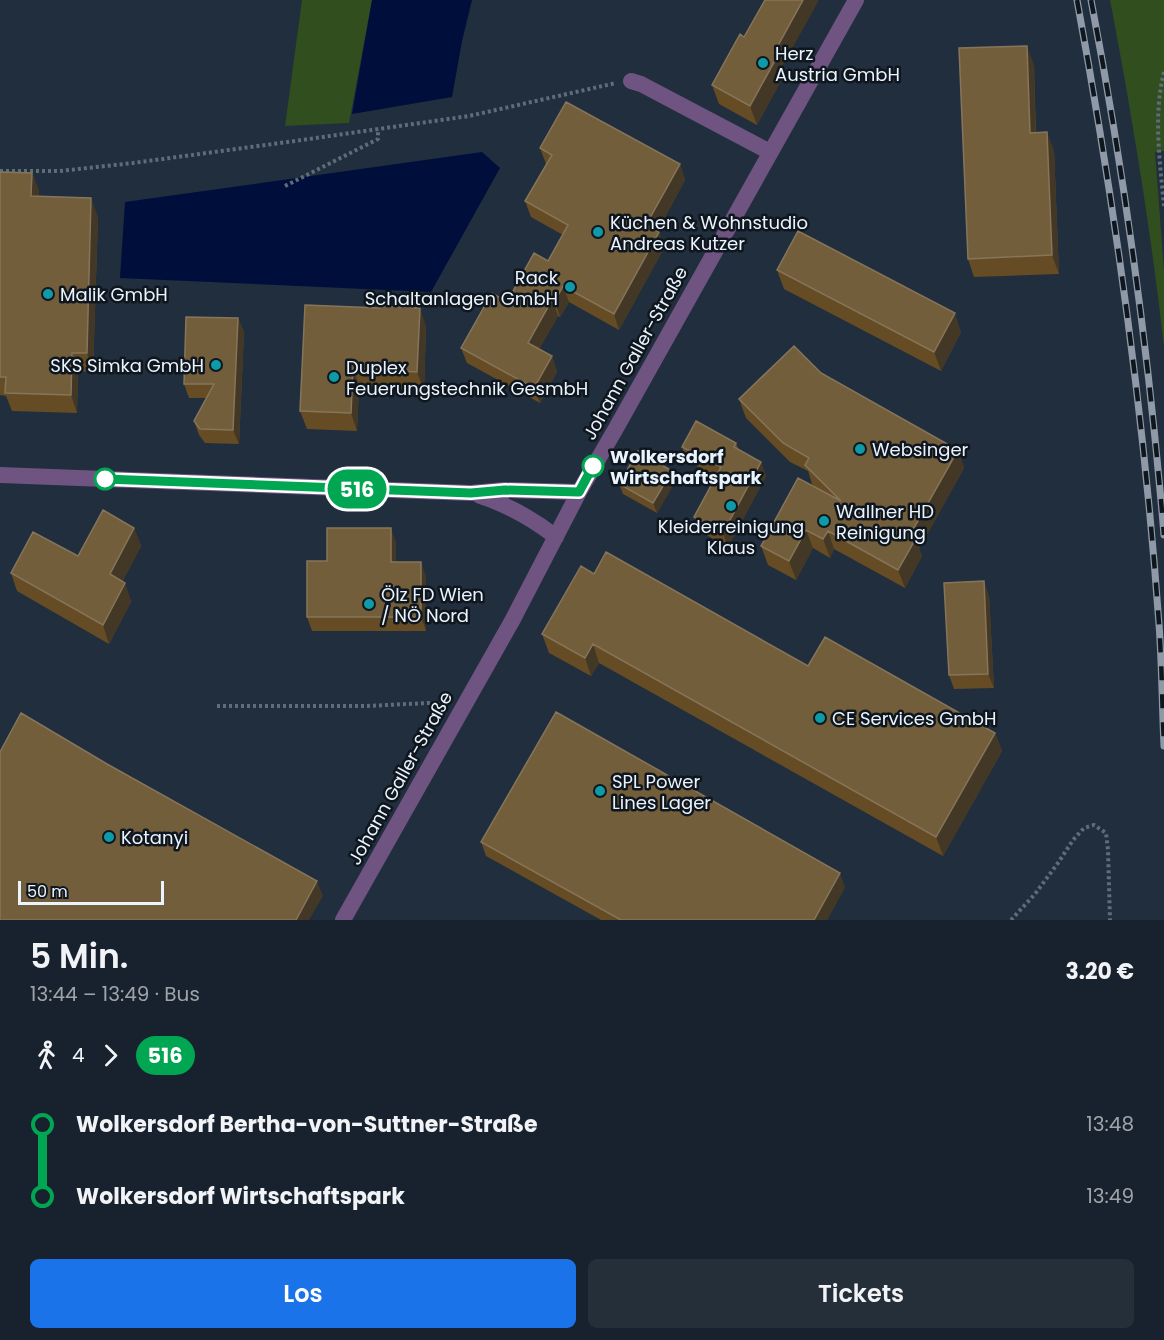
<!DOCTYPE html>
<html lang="de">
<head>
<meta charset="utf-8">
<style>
	:root { --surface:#18222e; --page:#252f3a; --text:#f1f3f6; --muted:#9fa4aa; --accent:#1a73e8 }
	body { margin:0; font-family:Poppins,sans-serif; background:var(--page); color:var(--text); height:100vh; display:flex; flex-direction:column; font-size:22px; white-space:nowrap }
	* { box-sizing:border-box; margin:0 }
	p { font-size:20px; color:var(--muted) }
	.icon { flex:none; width:33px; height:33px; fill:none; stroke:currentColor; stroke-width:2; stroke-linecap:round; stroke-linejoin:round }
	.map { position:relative; height:920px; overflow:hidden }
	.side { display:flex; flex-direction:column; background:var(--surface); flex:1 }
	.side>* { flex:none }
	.badge { padding:0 12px; border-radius:20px; font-size:21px; line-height:39px }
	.scale { position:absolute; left:18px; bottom:15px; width:146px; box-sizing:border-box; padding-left:6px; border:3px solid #eaf4ff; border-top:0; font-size:16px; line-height:21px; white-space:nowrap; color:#eaf4ff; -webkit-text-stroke:4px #0f161d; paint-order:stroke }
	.map>.badge { position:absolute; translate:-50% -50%; box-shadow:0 0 0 3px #fff }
	.legs { display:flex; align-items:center; gap:9px; height:66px; padding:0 30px; font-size:20px }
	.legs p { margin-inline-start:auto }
	.summary { display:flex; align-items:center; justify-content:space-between; height:102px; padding:0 30px }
	h1 { font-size:33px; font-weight:600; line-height:45px }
	.action { display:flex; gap:12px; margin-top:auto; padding:12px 30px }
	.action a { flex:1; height:69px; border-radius:9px; background:var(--accent); color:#fff; font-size:24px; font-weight:600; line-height:69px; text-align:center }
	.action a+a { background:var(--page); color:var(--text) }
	ul { padding:0 30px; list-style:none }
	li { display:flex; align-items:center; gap:21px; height:72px; font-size:22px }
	li i { display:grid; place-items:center; width:9px; height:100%; margin:0 8px; background:currentColor }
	li i::after { content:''; width:15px; height:15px; margin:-8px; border:4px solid; border-radius:50%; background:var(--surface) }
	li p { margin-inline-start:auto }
	li:first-child i { background:linear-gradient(#0000 50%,currentColor 0) }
	li:last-child i { background:linear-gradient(currentColor 50%,#0000 0) }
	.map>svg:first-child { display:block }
	.green { fill:#304e1e }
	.water { fill:#000e3c }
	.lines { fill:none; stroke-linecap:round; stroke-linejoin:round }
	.path { stroke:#5f6c7a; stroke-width:4; stroke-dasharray:3 3; stroke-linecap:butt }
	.street { stroke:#6f5381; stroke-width:16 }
	.rail-casing { stroke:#8f9aa8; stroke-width:7 }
	.rail { stroke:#0f161d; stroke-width:4.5; stroke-dasharray:14; stroke-linecap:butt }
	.wall { fill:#654c24 }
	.shaded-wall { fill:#433825 }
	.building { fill:#735e3c; stroke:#86755a; stroke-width:1.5 }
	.line-1-casing { stroke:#fff; stroke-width:14 }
	.line-1 { stroke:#00a651; stroke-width:9 }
	.culture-dot { fill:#0f9aa8; stroke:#0f161d; stroke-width:2 }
	.stop-1-dot { fill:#fff; stroke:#00a651; stroke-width:3 }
	.labels { text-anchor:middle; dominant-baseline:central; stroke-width:5; stroke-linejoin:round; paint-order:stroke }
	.poi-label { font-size:18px; fill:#eaf4ff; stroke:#0f161d; text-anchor:start }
	.street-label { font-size:18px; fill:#eaf4ff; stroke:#0f161d }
	.stop-label { font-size:18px; font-weight:bold; fill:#eaf4ff; stroke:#0f161d; text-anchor:start }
</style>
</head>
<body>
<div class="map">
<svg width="1164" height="920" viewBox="0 0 1164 920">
	<rect width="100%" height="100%" fill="#202e3e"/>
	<path class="green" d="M 302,0 L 372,0 L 349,123 L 285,126 Z
		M 1110,0 L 1164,0 L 1164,151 L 1155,152 L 1164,270 L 1164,347 C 1151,231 1132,115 1110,0 Z"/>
	<path class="water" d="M 372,0 L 472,0 L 462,41 L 452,97 L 352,114 Z
		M 482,152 L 500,168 L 431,292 L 120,278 L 125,202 Z"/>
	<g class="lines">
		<path class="path" d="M 1164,72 C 1153,115 1160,162 1164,206
			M 0,171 L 60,171 L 133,163 L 295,141 L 469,116 L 616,83
			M 285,186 L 378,139 L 378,129
			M 217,706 L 367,706 L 448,702
			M 1011,920 L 1035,894 L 1058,863 L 1073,840 L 1084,828 L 1094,825 L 1106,833 L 1108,850 L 1110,920"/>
		<path class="street" d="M 631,81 L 641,84 L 770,152
			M 0,475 L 471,493 L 505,490 L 579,492
			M 480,496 C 508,505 533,519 556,537
			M 343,920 L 512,621 L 579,492 L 615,430 L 856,0"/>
		<g class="rail-casing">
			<path id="rail" d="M 1077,0 C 1115,206 1144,415 1159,624 C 1162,664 1162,705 1164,746
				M 1091,0 C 1125,177 1149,356 1164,535"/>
		</g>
		<use href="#rail" class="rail"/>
	</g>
	<path class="wall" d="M 744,37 L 782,67 L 785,73 L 757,125 L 719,104 L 712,85 Z
		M 1034,65 L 1036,133 L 1054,150 L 1059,274 L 974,277 L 968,259 Z
		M 540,148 L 680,164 L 685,180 L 657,232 L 659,232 L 664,248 L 619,330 L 569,302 L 560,317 L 558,316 L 539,349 L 552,356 L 557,372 L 540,403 L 467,363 L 461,348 L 548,261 L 563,235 L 531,217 L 525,201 L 546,164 Z
		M 0,172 L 32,173 L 39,191 L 38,197 L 98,217 L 93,372 L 78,371 L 77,413 L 12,411 L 6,396 L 0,395 Z
		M 777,270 L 961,332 L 941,371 L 784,289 Z
		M 380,308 L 426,326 L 424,391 L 359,386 L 357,431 L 307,429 L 300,411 Z
		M 238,318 L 244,332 L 239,444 L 205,443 L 199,435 L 194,421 L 206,398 L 189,398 L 184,384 Z
		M 821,373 L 958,450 L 964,468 L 919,549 L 922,556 L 905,588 L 834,549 L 830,558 L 813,548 L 796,580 L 768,565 L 761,546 L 816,488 L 812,484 L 808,471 L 790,462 L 746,418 L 739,399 Z
		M 736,443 L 739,450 L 761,462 L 766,476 L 728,547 L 699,531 L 694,517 L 716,476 L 687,461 L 682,447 Z
		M 672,471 L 676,480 L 657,513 L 623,494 L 619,484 Z
		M 134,528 L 141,546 L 122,582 L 125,583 L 131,602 L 109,644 L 17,591 L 11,573 L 78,556 Z
		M 396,542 L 396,562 L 426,576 L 426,631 L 312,631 L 307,617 L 327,561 Z
		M 594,574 L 808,666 L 995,733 L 1002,751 L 943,856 L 599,663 L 591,676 L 549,653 L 542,634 Z
		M 989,595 L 994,688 L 954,689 L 949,675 Z
		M 481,842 L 845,887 L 827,920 L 601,920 L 486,856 Z"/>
	<path class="shaded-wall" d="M 803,0 L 819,0 L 782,67 L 785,73 L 757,125 L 750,106 L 774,53 Z
		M 1027,46 L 1034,65 L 1036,151 L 1030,133 Z
		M 1047,132 L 1054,150 L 1059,274 L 1052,255 Z
		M 680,164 L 685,180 L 652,241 L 646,225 Z
		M 32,173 L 39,191 L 38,215 L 31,196 Z
		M 91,198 L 98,217 L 93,372 L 87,353 Z
		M 659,232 L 664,248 L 619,330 L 614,314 Z
		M 563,286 L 569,302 L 560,317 L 555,301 Z
		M 552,300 L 558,316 L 534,359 L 528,343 Z
		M 420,308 L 426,326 L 424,391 L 417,372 Z
		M 955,313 L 961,332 L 941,371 L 934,352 Z
		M 238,318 L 244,332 L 239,444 L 233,430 Z
		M 72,353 L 78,371 L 77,413 L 71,395 Z
		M 552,356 L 557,372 L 540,403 L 534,388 Z
		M 353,368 L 359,386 L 357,431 L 351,413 Z
		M 958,450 L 964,468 L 919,549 L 922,556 L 905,588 L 898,570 L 910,535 Z
		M 761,462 L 766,476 L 728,547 L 723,533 Z
		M 672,471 L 676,480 L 657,513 L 653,503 Z
		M 134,528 L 141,546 L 116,593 L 110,574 Z
		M 391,528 L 396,542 L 396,576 L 391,562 Z
		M 806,530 L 813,548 L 796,580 L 789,561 Z
		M 828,531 L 834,549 L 830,558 L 823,539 Z
		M 421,562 L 426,576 L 426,631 L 421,617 Z
		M 984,581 L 989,595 L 994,688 L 988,674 Z
		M 125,583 L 131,602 L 109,644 L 103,625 Z
		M 593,644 L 599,663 L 591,676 L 585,658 Z
		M 995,733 L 1002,751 L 943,856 L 936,837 Z
		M 840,873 L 845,887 L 827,920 L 814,920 Z
		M 317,881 L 323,896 L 309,920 L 296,920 Z"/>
	<path class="building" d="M 765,0 L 803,0 L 774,53 L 778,55 L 750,106 L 712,85 L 740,34 L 744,37 Z
		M 1027,46 L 1030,133 L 1047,132 L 1052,255 L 968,259 L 959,48 Z
		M 566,102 L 680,164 L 646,225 L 659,232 L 614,314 L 563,286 L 555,301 L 552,300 L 528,343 L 552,356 L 534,388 L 461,348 L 492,293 L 507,302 L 534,253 L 548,261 L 568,225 L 525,201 L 552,155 L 540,148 Z
		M 0,172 L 32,173 L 31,196 L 91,198 L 87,353 L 72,353 L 71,395 L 5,393 L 6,377 L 0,377 Z
		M 798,231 L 955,313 L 934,352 L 777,270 Z
		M 305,305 L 380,308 L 380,306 L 420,308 L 417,372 L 353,368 L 351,413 L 300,411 Z
		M 186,317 L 238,318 L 233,430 L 200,429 L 194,421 L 214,384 L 184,384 Z
		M 794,346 L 821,373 L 958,450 L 910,535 L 916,538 L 898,570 L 828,531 L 823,539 L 806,530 L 789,561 L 761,546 L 798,478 L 841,501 L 805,465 L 809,458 L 783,443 L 739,399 Z
		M 696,421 L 736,443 L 734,447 L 761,462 L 723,533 L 694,517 L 721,467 L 682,447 Z
		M 638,451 L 672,471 L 653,503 L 619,484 Z
		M 103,510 L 134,528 L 110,574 L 125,583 L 103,625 L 11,573 L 33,532 L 78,556 Z
		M 327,528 L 391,528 L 391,562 L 421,562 L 421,617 L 307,617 L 307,561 L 327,561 Z
		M 606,552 L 808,666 L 825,637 L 995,733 L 936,837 L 593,644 L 585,658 L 542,634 L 581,566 L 594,574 Z
		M 984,581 L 988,674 L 949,675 L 944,583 Z
		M 556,712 L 840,873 L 814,920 L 621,920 L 481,842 Z
		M 21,713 L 107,764 L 317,881 L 296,920 L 0,920 L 0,752 Z"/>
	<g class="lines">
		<g class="line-1-casing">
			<path id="line-1" d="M 105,479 L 471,493 L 505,490 L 579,492 L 593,466"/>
		</g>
		<use href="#line-1" class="line-1"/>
	</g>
	<g class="culture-dot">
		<circle cx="763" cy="63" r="6"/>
		<circle cx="598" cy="232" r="6"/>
		<circle cx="570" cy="287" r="6"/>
		<circle cx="48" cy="294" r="6"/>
		<circle cx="216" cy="365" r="6"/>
		<circle cx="334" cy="377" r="6"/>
		<circle cx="860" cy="449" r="6"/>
		<circle cx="731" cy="506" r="6"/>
		<circle cx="824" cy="521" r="6"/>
		<circle cx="369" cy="604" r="6"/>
		<circle cx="820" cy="718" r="6"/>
		<circle cx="600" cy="791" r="6"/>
		<circle cx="109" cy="837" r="6"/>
	</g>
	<g class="stop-1-dot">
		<circle cx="593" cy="466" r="10"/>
		<circle cx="105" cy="479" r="10"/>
	</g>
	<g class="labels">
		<g class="poi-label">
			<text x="775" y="53">Herz<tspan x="775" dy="21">Austria GmbH</tspan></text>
			<text x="610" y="222">Küchen &amp; Wohnstudio<tspan x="610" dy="21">Andreas Kutzer</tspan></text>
			<text x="558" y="277" text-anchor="end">Rack<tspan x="558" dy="21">Schaltanlagen GmbH</tspan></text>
			<text x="60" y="294">Malik GmbH</text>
			<text x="204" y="365" text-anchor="end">SKS Simka GmbH</text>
			<text x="346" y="367">Duplex<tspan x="346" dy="21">Feuerungstechnik GesmbH</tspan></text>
			<text x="872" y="449">Websinger</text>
			<text x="836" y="511">Wallner HD<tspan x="836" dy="21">Reinigung</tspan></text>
			<text x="731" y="526" text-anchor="middle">Kleiderreinigung<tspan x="731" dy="21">Klaus</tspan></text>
			<text x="381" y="594">Ölz FD Wien<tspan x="381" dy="21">/ NÖ Nord</tspan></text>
			<text x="832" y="718">CE Services GmbH</text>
			<text x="612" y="781">SPL Power<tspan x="612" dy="21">Lines Lager</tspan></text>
			<text x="121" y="837">Kotanyi</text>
		</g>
		<g class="street-label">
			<text transform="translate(635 353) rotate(-61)">Johann Galler-Straße</text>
			<text transform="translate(400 778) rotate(-61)">Johann Galler-Straße</text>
		</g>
		<g class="stop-label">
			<text x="610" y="456">Wolkersdorf<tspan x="610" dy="21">Wirtschaftspark</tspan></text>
		</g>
	</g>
</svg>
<div class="scale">50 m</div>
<b class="badge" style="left:357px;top:489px;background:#00a651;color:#fff">516</b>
</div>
<section class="side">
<div class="summary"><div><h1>5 Min.</h1><p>13:44 – 13:49 · Bus</p></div><b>3.20 €</b></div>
<div class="legs"><svg class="icon" aria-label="walk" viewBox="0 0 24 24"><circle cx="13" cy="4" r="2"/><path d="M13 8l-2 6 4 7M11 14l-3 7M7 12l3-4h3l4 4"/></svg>4<svg class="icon" aria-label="forward" viewBox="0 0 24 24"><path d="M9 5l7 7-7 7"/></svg><b class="badge" style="background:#00a651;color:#fff">516</b></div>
<ul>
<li><i style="color:#00a651"></i><b>Wolkersdorf Bertha-von-Suttner-Straße</b><p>13:48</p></li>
<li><i style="color:#00a651"></i><b>Wolkersdorf Wirtschaftspark</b><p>13:49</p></li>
</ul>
<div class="action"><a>Los</a><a>Tickets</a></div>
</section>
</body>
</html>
